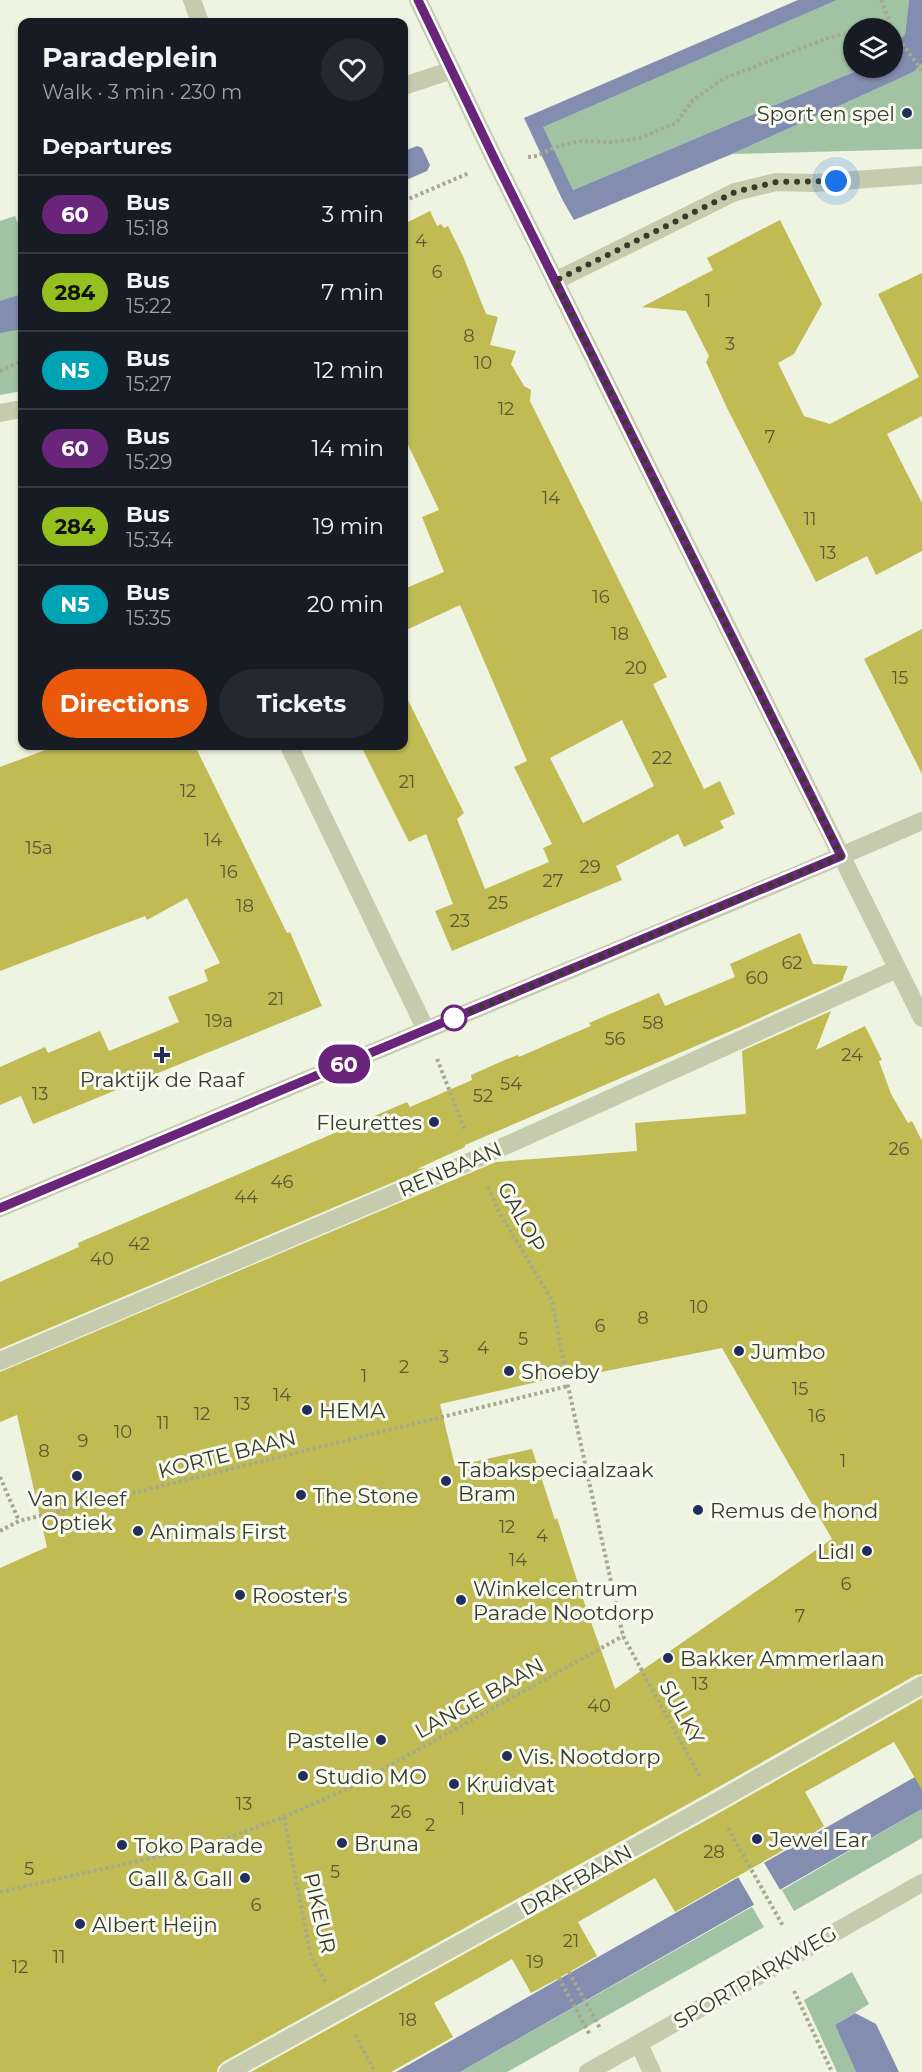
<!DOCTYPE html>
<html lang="en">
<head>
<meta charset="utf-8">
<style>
	:root { --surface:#171b24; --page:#242831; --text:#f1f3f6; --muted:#9ea1a6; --line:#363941; --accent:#ea580c }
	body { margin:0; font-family:Montserrat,sans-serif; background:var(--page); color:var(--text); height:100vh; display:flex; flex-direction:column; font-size:22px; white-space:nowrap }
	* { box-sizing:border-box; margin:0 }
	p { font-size:20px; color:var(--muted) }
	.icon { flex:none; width:33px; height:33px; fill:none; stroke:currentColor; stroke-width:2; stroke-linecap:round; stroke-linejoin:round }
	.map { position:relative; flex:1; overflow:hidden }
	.panel { position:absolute; left:18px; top:18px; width:390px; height:732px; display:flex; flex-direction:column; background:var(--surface); border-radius:12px; box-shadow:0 2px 4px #0004 }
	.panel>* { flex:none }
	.badge { padding:0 12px; border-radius:20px; font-size:21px; line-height:39px }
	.controls { position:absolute; left:843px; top:18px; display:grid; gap:12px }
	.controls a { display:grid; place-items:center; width:60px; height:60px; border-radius:50%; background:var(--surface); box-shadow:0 2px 4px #0004; font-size:30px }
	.you { position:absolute; width:30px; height:30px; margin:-15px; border:4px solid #fff; border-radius:50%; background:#1a73e8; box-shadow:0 0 0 9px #1a73e833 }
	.map>.badge { position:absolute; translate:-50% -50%; box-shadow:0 0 0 3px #fff }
	h2 { padding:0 24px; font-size:22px; line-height:54px }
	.round { display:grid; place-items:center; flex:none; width:63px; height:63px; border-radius:32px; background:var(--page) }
	.head { display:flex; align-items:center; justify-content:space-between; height:102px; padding:0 24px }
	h1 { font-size:28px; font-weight:700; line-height:45px }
	.cta { display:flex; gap:12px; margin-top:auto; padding:12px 24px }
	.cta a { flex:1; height:69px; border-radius:36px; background:var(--accent); color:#fff; font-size:24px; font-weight:700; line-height:69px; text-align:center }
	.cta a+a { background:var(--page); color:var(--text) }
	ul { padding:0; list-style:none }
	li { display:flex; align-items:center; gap:18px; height:78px; padding:0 24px; border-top:2px solid var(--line) }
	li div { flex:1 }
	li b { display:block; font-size:22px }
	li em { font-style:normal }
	li .badge { min-width:66px; font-weight:700; text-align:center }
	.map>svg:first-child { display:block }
	.green { fill:#a2c2a4 }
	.water { fill:#828daf }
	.pier { fill:#eff3e2 }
	.building { fill:#c0bb53; fill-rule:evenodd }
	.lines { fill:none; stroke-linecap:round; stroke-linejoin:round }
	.path { stroke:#a6aa8d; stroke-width:4; stroke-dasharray:3 3; stroke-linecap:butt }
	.minor { stroke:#c6cbae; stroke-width:18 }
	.line-casing { stroke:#fff; stroke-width:14 }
	.line { stroke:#68257a; stroke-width:9 }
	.walk { stroke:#393a2c; stroke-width:6; stroke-dasharray:0 10.8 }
	.poi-dot { fill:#232f5a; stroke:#f7faef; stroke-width:2 }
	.stop-dot { fill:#fff; stroke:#68257a; stroke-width:3 }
	.labels { text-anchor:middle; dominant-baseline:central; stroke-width:6; stroke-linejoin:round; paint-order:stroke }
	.number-label { font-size:18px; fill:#5b5a36 }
	.poi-label { font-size:21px; fill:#393a2c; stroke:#f7faef; text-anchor:start }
	.street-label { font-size:21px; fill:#393a2c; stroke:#f7faef }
</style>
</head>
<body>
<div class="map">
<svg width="922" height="2072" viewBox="0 0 922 2072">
	<rect width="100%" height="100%" fill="#eff3e2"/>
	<path class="green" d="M 837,0 L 909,0 L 905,35 L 893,45 L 892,28 L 854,28 L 854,68 L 863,68 L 573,190 L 542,127 Z
		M 922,63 L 922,149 L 732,154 L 894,81 L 915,71 Z
		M 15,216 L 22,233 L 22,391 L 0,395 L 0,221 Z
		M 922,1809 L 922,1838 L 794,1911 L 782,1890 Z
		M 752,1907 L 764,1927 L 507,2072 L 460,2072 Z
		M 852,1972 L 869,2004 L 835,2025 L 856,2072 L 837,2072 L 804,2000 Z"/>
	<path class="water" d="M 798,0 L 837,0 L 543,127 L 573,190 L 863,68 L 892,68 L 893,45 L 905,35 L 909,0 L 922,0 L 922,63 L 915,71 L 894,81 L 732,154 L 574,220 L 562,199 L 524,118 Z
		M 417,146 L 422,148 L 430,165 L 427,171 L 404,181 L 404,151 Z
		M 22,294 L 22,329 L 0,333 L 0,301 Z
		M 922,1773 L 922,1809 L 460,2072 L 396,2072 Z
		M 855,2013 L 876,2024 L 899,2072 L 856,2072 L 835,2025 Z"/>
	<path class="pier" d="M 763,1861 L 782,1893 L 756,1908 L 737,1875 Z"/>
	<path class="building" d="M 430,211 L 437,226 L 441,224 L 444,228 L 448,226 L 463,256 L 486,314 L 498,317 L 490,345 L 516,351 L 511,364 L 524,386 L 531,390 L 530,401 L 667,677 L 653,684 L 704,789 L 720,781 L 735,814 L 720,821 L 724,828 L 684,847 L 678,834 L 616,866 L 622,880 L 452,951 L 435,911 L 453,904 L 426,834 L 409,842 L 361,746 L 404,746 L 404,692 L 464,813 L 457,819 L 485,889 L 549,862 L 543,848 L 552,844 L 514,767 L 527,761 L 460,605 L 404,631 L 404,589 L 444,572 L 422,517 L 439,510 L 404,436 L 404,224 ZM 622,720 L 654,786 L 583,823 L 550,758 Z
		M 780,220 L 822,304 L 794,354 L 778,363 L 804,416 L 830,424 L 919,377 L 878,294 L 922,273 L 922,416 L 887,434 L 922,503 L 922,551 L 876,575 L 867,556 L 816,582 L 727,408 L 706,362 L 709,356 L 686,311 L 642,307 L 713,270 L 707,258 Z
		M 922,629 L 922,774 L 864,659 Z
		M 56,746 L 195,746 L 287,933 L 290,932 L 322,1006 L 33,1124 L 21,1096 L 0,1105 L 0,1067 L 45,1047 L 48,1053 L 100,1031 L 109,1051 L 179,1022 L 168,997 L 208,981 L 204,970 L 220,963 L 187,898 L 147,920 L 145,916 L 0,971 L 0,767 Z
		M 800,933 L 813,964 L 848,966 L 842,981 L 740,1027 L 465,1145 L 465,1147 L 417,1169 L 427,1168 L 0,1349 L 0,1282 L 79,1247 L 78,1243 L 407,1102 L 410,1107 L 472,1080 L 471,1075 L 507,1059 L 518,1055 L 519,1057 L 553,1042 L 591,1026 L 589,1023 L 659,993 L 665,1006 L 735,977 L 730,964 Z
		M 831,1011 L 816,1050 L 865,1026 L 882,1060 L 879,1061 L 891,1094 L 908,1123 L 912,1121 L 922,1141 L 922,1674 L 916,1675 L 708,1793 L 223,2062 L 218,2067 L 217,2072 L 0,2072 L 0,1568 L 47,1547 L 17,1415 L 0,1422 L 0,1372 L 496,1162 L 637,1151 L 635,1123 L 746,1114 L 742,1051 ZM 722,1348 L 832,1539 L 615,1689 L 587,1611 L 557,1518 L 555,1520 L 532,1449 L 455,1466 L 440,1404 L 590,1370 L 591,1374 Z
		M 922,1698 L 922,1790 L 894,1742 L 805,1792 L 824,1826 L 815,1832 L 675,1912 L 655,1878 L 578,1922 L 597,1956 L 559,1978 L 531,1993 L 512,1959 L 434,2003 L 453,2037 L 391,2072 L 251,2072 L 719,1813 Z"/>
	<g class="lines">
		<path class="path" d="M 881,0 L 892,28
			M 864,28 L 872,26 L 891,27
			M 892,29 L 922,71
			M 528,157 L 537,156 L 555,147 L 580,141 L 612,142 L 640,138 L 676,123 L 693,100 L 723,79 L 828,38 L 854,31
			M 404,201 L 469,173
			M 0,371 L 22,361
			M 437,1059 L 465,1130
			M 488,1187 L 499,1212 L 552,1300 L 568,1386 L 623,1636 L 700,1777
			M 0,1477 L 19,1521
			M 0,1531 L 19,1521 L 568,1386
			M 284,1817 L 311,1957 L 327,1984
			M 728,1828 L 783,1926
			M 0,1892 L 209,1845 L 284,1817 L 351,1787 L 623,1636
			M 569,1972 L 601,2030
			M 559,1978 L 590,2035
			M 794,1991 L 832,2072
			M 355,2035 L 375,2072"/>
		<path class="minor" d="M 192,0 L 200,22
			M 418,0 L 496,162 L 922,1018
			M 404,86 L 452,70
			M 555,281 L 735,192 L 776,182 L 815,183 L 922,175
			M 0,413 L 22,409
			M 289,746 L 426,1030
			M 0,1208 L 792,877 L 922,821
			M 0,1361 L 476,1159 L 897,969
			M 639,2044 L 652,2072
			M 228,2072 L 714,1803 L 922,1685
			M 588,2072 L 922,1883"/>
	</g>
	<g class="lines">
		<g class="line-casing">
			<path id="line" d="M 0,1208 L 841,856 L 496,162 L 418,0"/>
		</g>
		<use href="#line" class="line"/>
		<path class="walk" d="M 454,1018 L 448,1021 L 841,856 L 555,281 L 735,192 L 776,182 L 836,181"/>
	</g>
	<g class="poi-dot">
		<circle cx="907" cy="113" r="6"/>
		<path d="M159 1046h6v6h6v6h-6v6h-6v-6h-6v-6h6z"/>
		<circle cx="434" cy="1122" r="6"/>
		<circle cx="739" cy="1351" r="6"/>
		<circle cx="509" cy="1371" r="6"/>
		<circle cx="307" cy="1410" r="6"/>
		<circle cx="77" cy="1476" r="6"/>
		<circle cx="446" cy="1481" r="6"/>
		<circle cx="301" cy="1495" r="6"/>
		<circle cx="698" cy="1510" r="6"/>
		<circle cx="138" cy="1531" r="6"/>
		<circle cx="867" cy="1551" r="6"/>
		<circle cx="240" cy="1595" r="6"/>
		<circle cx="461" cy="1600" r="6"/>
		<circle cx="668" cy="1658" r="6"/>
		<circle cx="381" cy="1740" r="6"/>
		<circle cx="507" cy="1756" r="6"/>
		<circle cx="303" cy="1776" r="6"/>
		<circle cx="454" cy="1784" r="6"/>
		<circle cx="757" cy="1839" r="6"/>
		<circle cx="342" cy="1843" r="6"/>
		<circle cx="122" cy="1845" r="6"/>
		<circle cx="245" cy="1878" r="6"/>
		<circle cx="80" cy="1924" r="6"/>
	</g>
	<circle class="stop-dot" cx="454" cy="1018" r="12"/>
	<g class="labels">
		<g class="number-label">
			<text x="421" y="241">4</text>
			<text x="437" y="272">6</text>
			<text x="708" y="301">1</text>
			<text x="469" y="336">8</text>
			<text x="730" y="344">3</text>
			<text x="483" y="363">10</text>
			<text x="506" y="409">12</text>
			<text x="770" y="437">7</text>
			<text x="551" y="498">14</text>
			<text x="810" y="519">11</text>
			<text x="828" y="553">13</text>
			<text x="601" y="597">16</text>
			<text x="620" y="634">18</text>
			<text x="636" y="668">20</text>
			<text x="900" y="678">15</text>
			<text x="662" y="758">22</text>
			<text x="407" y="782">21</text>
			<text x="188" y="791">12</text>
			<text x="213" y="840">14</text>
			<text x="39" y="848">15a</text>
			<text x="590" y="867">29</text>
			<text x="229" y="872">16</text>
			<text x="553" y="881">27</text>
			<text x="498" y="903">25</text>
			<text x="245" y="906">18</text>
			<text x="460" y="921">23</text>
			<text x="792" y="963">62</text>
			<text x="757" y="978">60</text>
			<text x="276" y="999">21</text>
			<text x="219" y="1021">19a</text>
			<text x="653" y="1023">58</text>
			<text x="615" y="1039">56</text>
			<text x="852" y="1055">24</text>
			<text x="511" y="1084">54</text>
			<text x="40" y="1094">13</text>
			<text x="483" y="1096">52</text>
			<text x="899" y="1149">26</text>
			<text x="282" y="1182">46</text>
			<text x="246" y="1197">44</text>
			<text x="139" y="1244">42</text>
			<text x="102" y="1259">40</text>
			<text x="699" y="1307">10</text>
			<text x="643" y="1318">8</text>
			<text x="600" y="1326">6</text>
			<text x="523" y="1339">5</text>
			<text x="483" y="1348">4</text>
			<text x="444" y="1357">3</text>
			<text x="404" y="1367">2</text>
			<text x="364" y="1376">1</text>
			<text x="800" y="1389">15</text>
			<text x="282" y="1395">14</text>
			<text x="242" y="1404">13</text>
			<text x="202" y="1414">12</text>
			<text x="817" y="1416">16</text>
			<text x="163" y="1423">11</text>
			<text x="123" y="1432">10</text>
			<text x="83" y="1441">9</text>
			<text x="44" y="1451">8</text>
			<text x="843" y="1461">1</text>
			<text x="507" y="1527">12</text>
			<text x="542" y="1536">4</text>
			<text x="518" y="1560">14</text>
			<text x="846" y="1584">6</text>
			<text x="800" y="1616">7</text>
			<text x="700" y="1684">13</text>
			<text x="599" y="1706">40</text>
			<text x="244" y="1804">13</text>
			<text x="462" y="1809">1</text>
			<text x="401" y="1812">26</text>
			<text x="430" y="1825">2</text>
			<text x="714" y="1852">28</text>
			<text x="29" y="1869">5</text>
			<text x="335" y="1872">5</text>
			<text x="256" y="1905">6</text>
			<text x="571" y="1941">21</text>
			<text x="59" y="1957">11</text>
			<text x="535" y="1962">19</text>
			<text x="20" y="1967">12</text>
			<text x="408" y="2020">18</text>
		</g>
		<g class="poi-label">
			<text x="895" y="113" text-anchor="end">Sport en spel</text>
			<text x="162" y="1079" text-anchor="middle">Praktijk de Raaf</text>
			<text x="422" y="1122" text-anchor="end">Fleurettes</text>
			<text x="751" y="1351">Jumbo</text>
			<text x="521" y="1371">Shoeby</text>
			<text x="319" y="1410">HEMA</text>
			<text x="458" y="1469">Tabakspeciaalzaak<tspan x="458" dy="24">Bram</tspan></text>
			<text x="313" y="1495">The Stone</text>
			<text x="77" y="1498" text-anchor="middle">Van Kleef<tspan x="77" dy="24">Optiek</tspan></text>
			<text x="710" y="1510">Remus de hond</text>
			<text x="150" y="1531">Animals First</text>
			<text x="855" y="1551" text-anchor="end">Lidl</text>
			<text x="473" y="1588">Winkelcentrum<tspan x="473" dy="24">Parade Nootdorp</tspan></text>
			<text x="252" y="1595">Rooster's</text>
			<text x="680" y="1658">Bakker Ammerlaan</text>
			<text x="369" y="1740" text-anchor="end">Pastelle</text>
			<text x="519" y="1756">Vis. Nootdorp</text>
			<text x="315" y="1776">Studio MO</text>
			<text x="466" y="1784">Kruidvat</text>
			<text x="769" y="1839">Jewel Ear</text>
			<text x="354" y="1843">Bruna</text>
			<text x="134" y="1845">Toko Parade</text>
			<text x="233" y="1878" text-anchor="end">Gall &amp; Gall</text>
			<text x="92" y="1924">Albert Heijn</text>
		</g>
		<g class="street-label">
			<text transform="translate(450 1169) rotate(-23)">RENBAAN</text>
			<text transform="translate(522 1217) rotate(61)">GALOP</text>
			<text transform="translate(227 1454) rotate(-14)">KORTE BAAN</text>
			<text transform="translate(479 1698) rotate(-29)">LANGE BAAN</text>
			<text transform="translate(682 1712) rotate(61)">SULKY</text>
			<text transform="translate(576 1880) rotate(-29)">DRAFBAAN</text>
			<text transform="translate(320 1913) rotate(77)">PIKEUR</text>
			<text transform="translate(755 1977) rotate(-30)">SPORTPARKWEG</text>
		</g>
	</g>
</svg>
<div class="controls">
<a><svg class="icon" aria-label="layers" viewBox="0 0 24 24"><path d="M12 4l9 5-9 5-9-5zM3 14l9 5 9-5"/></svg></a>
</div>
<div class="you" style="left:836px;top:181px"></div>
<b class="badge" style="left:344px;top:1064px;background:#68257a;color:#fff">60</b>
<section class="panel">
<div class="head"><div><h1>Paradeplein</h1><p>Walk · 3 min · 230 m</p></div><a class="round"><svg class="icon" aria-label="heart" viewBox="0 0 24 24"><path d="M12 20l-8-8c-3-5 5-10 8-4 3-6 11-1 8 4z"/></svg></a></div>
<h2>Departures</h2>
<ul>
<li><span class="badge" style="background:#68257a;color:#fff">60</span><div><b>Bus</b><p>15:18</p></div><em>3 min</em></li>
<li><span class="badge" style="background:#95c11f;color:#111">284</span><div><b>Bus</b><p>15:22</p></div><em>7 min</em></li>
<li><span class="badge" style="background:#00a3b4;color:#fff">N5</span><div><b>Bus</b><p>15:27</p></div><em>12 min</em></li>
<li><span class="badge" style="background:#68257a;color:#fff">60</span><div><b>Bus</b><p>15:29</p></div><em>14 min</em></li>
<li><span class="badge" style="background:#95c11f;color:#111">284</span><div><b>Bus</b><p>15:34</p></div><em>19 min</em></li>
<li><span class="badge" style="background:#00a3b4;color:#fff">N5</span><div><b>Bus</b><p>15:35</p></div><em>20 min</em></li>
</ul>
<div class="cta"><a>Directions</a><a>Tickets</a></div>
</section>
</div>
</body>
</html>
